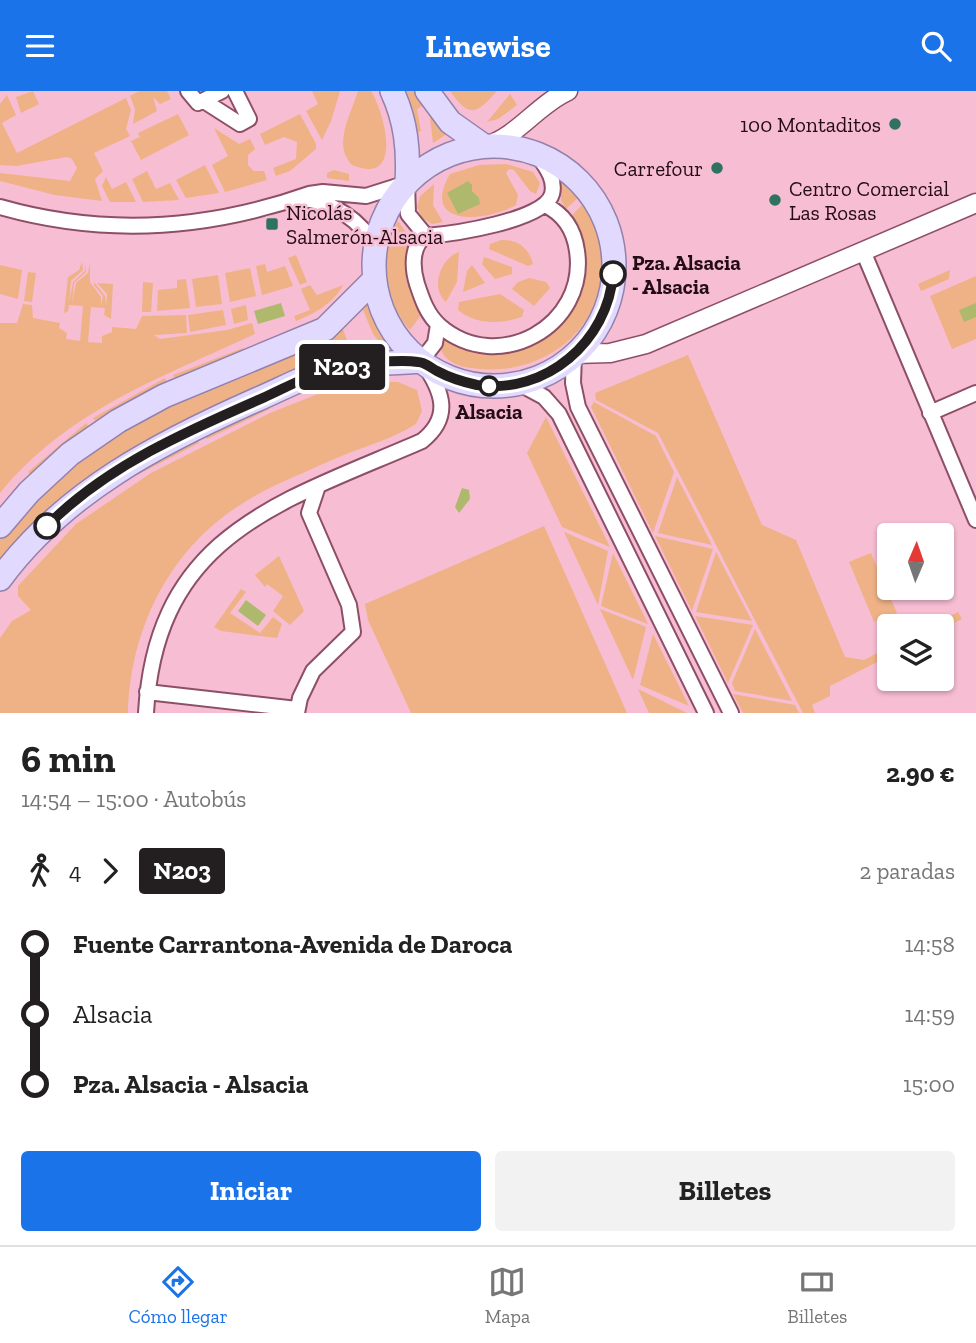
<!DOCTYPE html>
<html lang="es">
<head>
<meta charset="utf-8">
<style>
	:root { --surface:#fff; --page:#f2f2f2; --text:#222; --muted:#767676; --line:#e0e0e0; --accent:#1a73e8 }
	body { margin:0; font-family:"Zilla Slab",serif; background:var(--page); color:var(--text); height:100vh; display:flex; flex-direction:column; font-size:26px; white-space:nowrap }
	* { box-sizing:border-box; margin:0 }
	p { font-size:23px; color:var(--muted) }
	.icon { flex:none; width:38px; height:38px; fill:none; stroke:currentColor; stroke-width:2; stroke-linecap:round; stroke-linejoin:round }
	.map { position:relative; height:622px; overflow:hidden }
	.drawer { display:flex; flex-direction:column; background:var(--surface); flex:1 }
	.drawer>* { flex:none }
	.badge { padding:0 14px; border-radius:5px; font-size:24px; line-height:46px }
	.needle { width:46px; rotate:2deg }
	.buttons { position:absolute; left:877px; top:432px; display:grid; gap:14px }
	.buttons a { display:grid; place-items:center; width:77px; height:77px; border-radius:7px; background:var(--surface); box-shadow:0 2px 5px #0004; font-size:35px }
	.map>.badge { position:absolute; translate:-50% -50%; box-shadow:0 0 0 4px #fff }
	.legs { display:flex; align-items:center; gap:10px; height:77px; padding:0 21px; font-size:23px }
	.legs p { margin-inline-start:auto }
	.head { display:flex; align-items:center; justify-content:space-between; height:119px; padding:0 21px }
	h1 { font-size:38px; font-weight:700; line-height:52px }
	.primary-button { display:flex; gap:14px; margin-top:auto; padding:14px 21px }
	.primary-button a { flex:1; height:80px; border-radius:7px; background:var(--accent); color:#fff; font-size:28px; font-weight:700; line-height:80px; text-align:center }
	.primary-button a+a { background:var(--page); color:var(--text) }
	ul { padding:0 21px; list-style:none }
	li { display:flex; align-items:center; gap:24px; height:70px; font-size:26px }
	li i { display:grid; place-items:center; width:10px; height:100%; margin:0 9px; background:currentColor }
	li i::after { content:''; width:18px; height:18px; margin:-9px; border:5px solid; border-radius:50%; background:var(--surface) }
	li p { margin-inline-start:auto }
	li:first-child i { background:linear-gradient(#0000 50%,currentColor 0) }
	li:last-child i { background:linear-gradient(currentColor 50%,#0000 0) }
	header { display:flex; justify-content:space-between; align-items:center; height:91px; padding:0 21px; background:var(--accent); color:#fff; font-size:32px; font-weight:700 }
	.menu { display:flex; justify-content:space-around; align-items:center; height:98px; border-top:2px solid var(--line); background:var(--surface); font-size:19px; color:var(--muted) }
	.menu a { display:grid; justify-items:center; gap:4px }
	.menu .on { color:var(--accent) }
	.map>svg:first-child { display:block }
	.green { fill:#efb287 }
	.water { fill:#aeb96d }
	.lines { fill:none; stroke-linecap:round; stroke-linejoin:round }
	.minor-casing { stroke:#8d4f67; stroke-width:18 }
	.tertiary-casing { stroke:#8d4f67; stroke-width:21 }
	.primary-casing { stroke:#9381ad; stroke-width:26 }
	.minor { stroke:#fff; stroke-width:14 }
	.tertiary { stroke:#fff; stroke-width:18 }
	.primary { stroke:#e2d9fe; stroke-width:23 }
	.line-1-casing { stroke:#fff; stroke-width:16 }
	.line-1 { stroke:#231f20; stroke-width:10 }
	.poi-dot { fill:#2f7262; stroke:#f7bdd2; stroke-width:2.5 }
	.stop-1-dot { fill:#fff; stroke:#231f20; stroke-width:3.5 }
	.labels { text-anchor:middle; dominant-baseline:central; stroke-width:5; stroke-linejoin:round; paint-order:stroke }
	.poi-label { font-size:21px; fill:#240c16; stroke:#f7bdd2; text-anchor:end }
	.stop-label { font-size:21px; font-weight:bold; fill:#240c16; stroke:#f7bdd2; text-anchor:start }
</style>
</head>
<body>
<header><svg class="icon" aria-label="menu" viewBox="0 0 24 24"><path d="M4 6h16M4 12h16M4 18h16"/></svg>Linewise<svg class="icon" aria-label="search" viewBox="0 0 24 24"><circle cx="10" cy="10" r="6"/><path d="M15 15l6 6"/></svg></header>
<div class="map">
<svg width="976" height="622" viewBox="0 0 976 622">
	<rect width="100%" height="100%" fill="#f7bdd2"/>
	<path class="green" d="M 33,0 L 39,13 L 21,22 L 16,6 Z
		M 139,0 L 167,0 L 171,8 L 160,13 L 153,6 L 157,20 L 133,33 L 135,18 L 130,5 Z
		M 312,0 L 340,0 L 331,30 L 322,49 L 306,20 L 318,13 Z
		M 358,0 L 371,0 C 385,22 404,96 352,74 C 332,54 351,23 358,0 Z
		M 403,0 L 416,0 L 424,14 L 417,18 L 421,40 L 417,42 Z
		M 450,0 L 497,0 C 476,24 469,27 450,0 Z
		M 510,3 L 517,14 L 498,28 L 487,31 Z
		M 7,4 L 16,24 L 2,32 L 17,62 L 126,7 L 131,19 L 126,38 L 130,45 L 94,62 L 103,80 L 95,88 L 102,110 L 55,104 L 0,90 L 0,82 L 70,90 L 77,77 L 72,68 L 67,66 L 16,75 L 0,74 L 0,13 Z
		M 178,23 L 189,44 L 141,69 L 131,50 L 140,46 L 138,42 Z
		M 300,23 L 316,53 L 316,58 L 290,80 L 276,85 L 273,77 L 296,68 L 297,51 L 284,46 L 265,54 L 260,43 Z
		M 433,25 L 447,43 L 433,52 L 430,27 Z
		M 214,37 L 239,53 L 250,48 L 255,58 L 248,64 L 248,74 L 254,80 L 264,80 L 267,89 L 225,101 L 212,74 L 228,65 Z
		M 506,73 L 533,81 L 540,92 L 536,103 L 530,100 L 514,79 L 509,78 L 506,82 L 518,104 L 516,114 C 487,131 419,137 450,83 L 479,74 Z
		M 205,74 L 219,102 L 186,107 L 176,89 Z
		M 334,79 L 349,83 L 349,90 L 327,87 L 327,82 Z
		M 147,80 L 156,98 L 170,92 L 179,109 L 143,111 L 132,88 Z
		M 106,86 L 112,98 L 126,91 L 136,111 L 110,111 L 102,95 Z
		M 561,89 L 579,106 L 566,118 L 561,109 Z
		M 434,93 L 433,114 L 443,131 L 432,133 L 422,127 L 417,116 L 420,105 Z
		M 583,113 C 595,124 600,145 602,162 C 609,237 543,288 472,277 C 460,276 446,271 441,259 L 445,250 C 463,253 476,264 496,263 C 567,261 607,187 571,125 Z
		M 398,130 L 407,143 L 406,189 L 421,224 L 410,239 C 385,214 379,159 398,130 Z
		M 501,149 C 518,148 529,157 533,173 L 528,175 L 489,158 L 490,153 Z
		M 459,161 L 457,191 L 446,211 C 430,198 440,167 459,161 Z
		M 296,164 L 307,191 L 300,194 L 288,167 Z
		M 484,166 L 512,176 L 512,183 L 495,188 L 482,173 Z
		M 82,171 L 83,179 L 71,190 L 69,212 L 73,191 L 85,180 L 85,171 L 86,181 L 74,192 L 72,212 L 76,192 L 88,182 L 90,171 L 90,191 L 101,206 L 101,215 L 103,205 L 94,194 L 94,191 L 105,205 L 106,215 L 107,203 L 97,192 L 113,193 L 111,228 L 104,224 L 105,217 L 91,216 L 88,251 L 102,252 L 102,245 L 112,241 L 112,236 L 136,238 L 142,225 L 186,224 L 187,242 L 154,244 L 160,248 L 227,239 L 252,232 L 255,243 C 161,287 69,318 0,402 L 0,232 L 17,232 L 23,213 L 32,214 L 33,227 L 60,232 L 59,237 L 67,242 L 66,248 L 80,250 L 83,215 L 69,214 L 68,220 L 64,222 L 68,186 L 79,179 Z
		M 265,173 L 267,181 L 285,175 L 293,195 L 262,204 L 256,175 Z
		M 0,174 L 22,179 L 18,208 L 0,203 Z
		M 472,174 L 485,192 L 463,201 L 467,180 Z
		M 250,177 L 256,205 L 230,211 L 225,182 Z
		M 950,179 L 949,188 L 921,200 L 918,193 Z
		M 28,181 L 36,182 L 32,211 L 24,210 Z
		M 218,184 L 222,213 L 196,216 L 192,188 Z
		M 976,185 L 976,248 L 952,258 L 930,205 Z
		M 529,187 L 546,191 L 550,197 L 534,215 L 512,198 L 518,191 Z
		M 186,188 L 190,217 L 157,220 L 158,199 L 177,197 L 177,189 Z
		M 143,191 L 153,192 L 151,221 L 142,221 Z
		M 310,194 L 317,204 L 343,194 C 334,212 314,223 296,230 L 294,225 L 310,219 L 301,198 Z
		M 500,203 L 524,219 L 522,226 C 501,233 476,234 458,219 L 459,211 Z
		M 366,213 L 382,247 L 393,261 L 389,263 L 373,243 L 361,214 Z
		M 246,214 L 248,229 L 234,233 L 231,218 Z
		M 223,219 L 226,234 L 190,241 L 188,224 Z
		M 342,236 L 349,254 L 353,253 L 360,265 L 229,313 L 3,471 L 0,468 L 0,447 L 47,394 L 136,327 Z
		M 243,257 L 244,261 L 175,289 L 173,284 Z
		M 688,264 L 762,434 L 796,449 L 845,566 L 864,569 L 889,556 L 889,565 L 830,595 L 830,605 L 812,614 L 815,622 L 803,622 L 658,342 L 596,309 L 595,302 Z
		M 165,287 L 167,292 L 96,331 L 93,327 Z
		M 386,291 L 398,291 L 417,299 L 422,320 L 416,333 C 391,349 359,357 332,369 C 302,383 268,395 240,414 C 169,459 130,539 128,622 L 0,622 L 0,547 L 12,530 L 31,519 L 18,505 L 18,495 L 76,433 L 151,382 L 270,322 L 323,301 Z
		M 594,311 L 656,345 L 674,381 L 653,442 L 591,316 Z
		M 267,313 L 270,318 L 207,348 L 205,344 Z
		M 546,326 L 610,456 L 562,436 L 527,362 Z
		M 86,332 L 89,336 L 31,384 L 28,381 Z
		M 197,348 L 199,352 L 137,384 L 134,379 Z
		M 677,386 L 712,454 L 658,442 Z
		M 544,435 L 627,622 L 411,622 L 368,529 L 365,513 Z
		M 564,441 L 608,460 L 598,514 Z
		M 655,445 L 713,458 L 692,520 Z
		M 716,461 L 752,530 L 696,521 Z
		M 613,462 L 648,533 L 601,515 Z
		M 871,462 L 897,522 L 874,531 L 849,471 Z
		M 279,465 L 304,520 L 290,534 L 273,520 L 283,505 L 267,493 L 265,496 L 255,484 Z
		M 241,498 L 246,501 L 230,522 L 260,542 L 273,526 L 282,533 L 277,547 L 221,540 L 214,536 Z
		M 600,518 L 646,536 L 633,589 Z
		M 958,521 L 962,528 L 942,538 L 942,536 L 929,535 Z
		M 695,525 L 753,534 L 728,592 Z
		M 755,538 L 792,610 L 735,600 L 732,592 Z
		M 653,543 L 689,615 L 640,594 Z
		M 638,598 L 687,622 L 649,622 Z
		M 733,603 L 795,614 L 799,622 L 743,622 Z"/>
	<path class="water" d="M 468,90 L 472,94 L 472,100 L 479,107 L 480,113 L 458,123 L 447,102 Z
		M 281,212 L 285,225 L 258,233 L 254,220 Z
		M 976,212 L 976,226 L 964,231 L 959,219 Z
		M 462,397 L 469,399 L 470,408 L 459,422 L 455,416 Z
		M 246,509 L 266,524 L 258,535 L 238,520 Z"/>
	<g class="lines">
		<g class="minor-casing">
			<path id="minor" d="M 188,0 L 198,12 L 222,0
				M 204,10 L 240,33 L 249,28 L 235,0
				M 537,63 C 545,75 556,88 552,103 C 545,130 451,143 426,145 C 411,154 412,177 417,193 C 422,208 427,224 440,235 C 498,285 588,235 577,160 C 574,138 564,123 545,114
				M 301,108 C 332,110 361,129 375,156
				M 0,116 C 105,146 207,139 309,103 L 323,101 L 366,105 L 407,92 L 408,123 L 426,145
				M 863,160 L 976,429
				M 574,264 L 573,292 L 578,316 L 731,622
				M 421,270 L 435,252 L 438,234
				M 518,292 L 544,306 L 559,323 L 706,622
				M 930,322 L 976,302
				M 147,601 L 297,618
				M 146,622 C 156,442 282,411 422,350 C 452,326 443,301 423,272
				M 297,622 L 300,607 L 313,580 L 353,541 L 349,514 L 309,422 L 318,395"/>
		</g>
		<g class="tertiary-casing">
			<path id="tertiary" d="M 486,55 C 518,45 537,14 568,0
				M 575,263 L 610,262 L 646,253 L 976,112"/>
		</g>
		<g class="primary-casing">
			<path id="primary" d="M 392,0 C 406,30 409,59 407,92
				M 427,0 L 450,31 L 484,55
				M374 175a120 120 0 1 1 240 0a120 120 0 1 1-240 0Z
				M 0,435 L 29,401 L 70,363 L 118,330 L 164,305 L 325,238 L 374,189
				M 0,488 C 64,401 159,352 256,309 C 282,298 308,283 336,277 C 364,271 392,273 421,270"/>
		</g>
		<use href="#minor" class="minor"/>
		<use href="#tertiary" class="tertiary"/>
		<use href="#primary" class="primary"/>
	</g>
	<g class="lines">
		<g class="line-1-casing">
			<path id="line-1" d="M 47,435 C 106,375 189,339 265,306 C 287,296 310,283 334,277 C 354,273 398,268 418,271 C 425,271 431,277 437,280 C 450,287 463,291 477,294 C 546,304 608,250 613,183"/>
		</g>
		<use href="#line-1" class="line-1"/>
	</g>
	<g class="poi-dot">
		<circle cx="895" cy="33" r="7"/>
		<circle cx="717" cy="77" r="7"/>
		<circle cx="775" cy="109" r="7"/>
		<rect x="265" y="126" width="14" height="14" rx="3.5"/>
	</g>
	<g class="stop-1-dot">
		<circle cx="613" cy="183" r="12"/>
		<circle cx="489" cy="295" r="9"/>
		<circle cx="47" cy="435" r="12"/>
	</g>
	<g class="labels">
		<g class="poi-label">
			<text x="881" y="33">100 Montaditos</text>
			<text x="703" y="77">Carrefour</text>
			<text x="789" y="97" text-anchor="start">Centro Comercial<tspan x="789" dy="24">Las Rosas</tspan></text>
			<text x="286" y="121" text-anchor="start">Nicolás<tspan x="286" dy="24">Salmerón-Alsacia</tspan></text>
		</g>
		<g class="stop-label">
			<text x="632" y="171">Pza. Alsacia<tspan x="632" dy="24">- Alsacia</tspan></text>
			<text x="489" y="320" text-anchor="middle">Alsacia</text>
		</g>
	</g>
</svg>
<div class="buttons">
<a><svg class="needle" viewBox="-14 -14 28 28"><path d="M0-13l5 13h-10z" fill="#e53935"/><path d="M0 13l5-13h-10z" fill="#767676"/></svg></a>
<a><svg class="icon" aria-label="layers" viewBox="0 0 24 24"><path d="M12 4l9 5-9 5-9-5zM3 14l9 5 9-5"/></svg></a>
</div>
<b class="badge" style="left:342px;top:276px;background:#231f20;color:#fff">N203</b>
</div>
<section class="drawer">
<div class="head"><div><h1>6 min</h1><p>14:54 – 15:00 · Autobús</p></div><b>2.90 €</b></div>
<div class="legs"><svg class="icon" aria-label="walk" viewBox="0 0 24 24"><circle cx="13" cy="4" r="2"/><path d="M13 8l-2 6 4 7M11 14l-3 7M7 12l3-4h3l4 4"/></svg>4<svg class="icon" aria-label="forward" viewBox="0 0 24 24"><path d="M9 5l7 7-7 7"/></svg><b class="badge" style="background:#231f20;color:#fff">N203</b><p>2 paradas</p></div>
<ul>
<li><i style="color:#231f20"></i><b>Fuente Carrantona-Avenida de Daroca</b><p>14:58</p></li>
<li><i style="color:#231f20"></i><span>Alsacia</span><p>14:59</p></li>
<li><i style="color:#231f20"></i><b>Pza. Alsacia - Alsacia</b><p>15:00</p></li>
</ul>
<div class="primary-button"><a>Iniciar</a><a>Billetes</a></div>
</section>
<nav class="menu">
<a class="on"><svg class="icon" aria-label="directions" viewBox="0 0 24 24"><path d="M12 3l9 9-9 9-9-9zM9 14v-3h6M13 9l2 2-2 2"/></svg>Cómo llegar</a>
<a><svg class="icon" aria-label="map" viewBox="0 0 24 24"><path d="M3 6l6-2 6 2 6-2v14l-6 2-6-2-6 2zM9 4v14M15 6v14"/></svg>Mapa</a>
<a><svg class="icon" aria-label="tickets" viewBox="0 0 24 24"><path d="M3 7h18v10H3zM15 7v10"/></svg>Billetes</a>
</nav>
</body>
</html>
